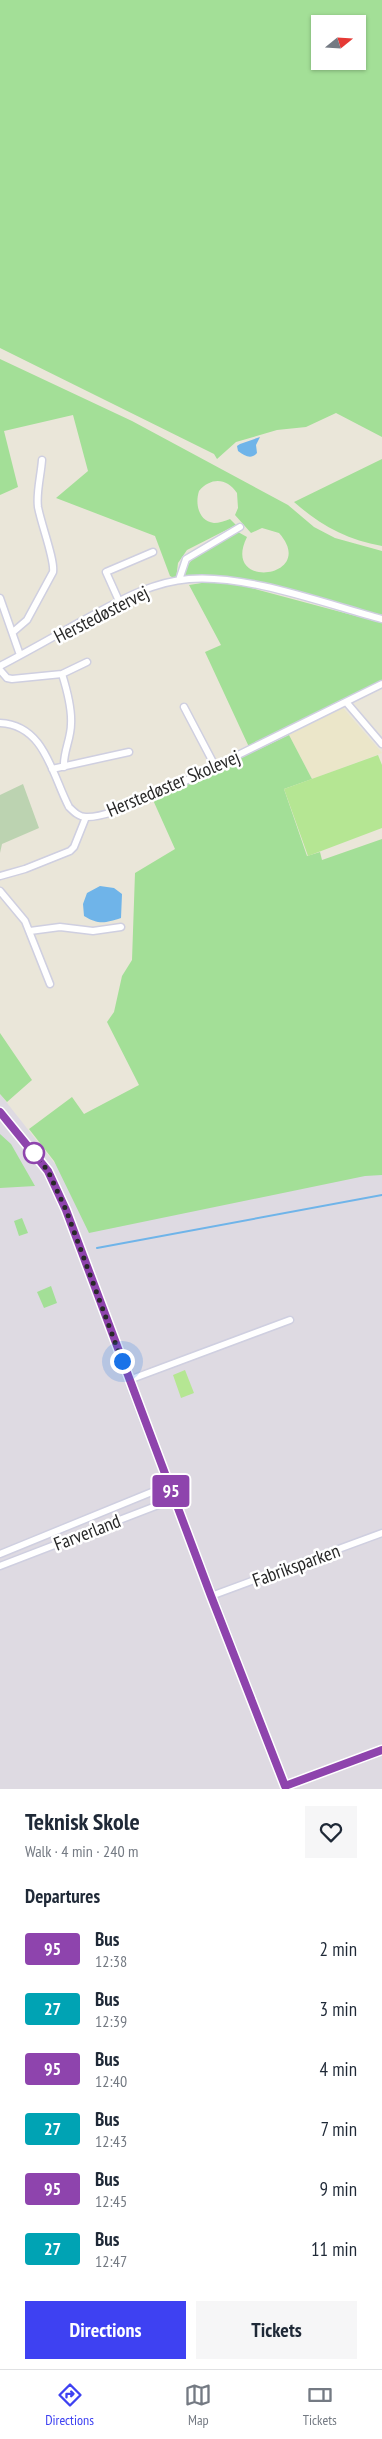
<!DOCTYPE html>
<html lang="en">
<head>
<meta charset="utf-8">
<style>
	:root { --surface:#fff; --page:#f6f6f7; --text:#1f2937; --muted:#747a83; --line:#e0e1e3; --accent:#3e41f2 }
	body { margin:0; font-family:"PT Sans Narrow",sans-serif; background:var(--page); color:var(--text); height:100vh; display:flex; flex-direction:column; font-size:19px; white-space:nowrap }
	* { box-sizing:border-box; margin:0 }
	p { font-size:16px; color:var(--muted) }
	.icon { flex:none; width:28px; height:28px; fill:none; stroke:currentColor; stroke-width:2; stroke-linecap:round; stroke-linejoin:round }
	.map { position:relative; height:1789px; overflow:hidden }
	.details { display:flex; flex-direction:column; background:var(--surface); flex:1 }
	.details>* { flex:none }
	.badge { padding:0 10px; border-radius:4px; font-size:18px; line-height:32px }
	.needle { width:32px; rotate:72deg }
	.controls { position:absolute; left:311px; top:15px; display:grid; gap:10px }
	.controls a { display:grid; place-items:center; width:55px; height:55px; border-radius:0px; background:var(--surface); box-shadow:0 1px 4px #0004; font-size:25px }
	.you { position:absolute; width:25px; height:25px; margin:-12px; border:4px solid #fff; border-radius:50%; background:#1a73e8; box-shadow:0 0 0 8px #1a73e833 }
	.map>.badge { position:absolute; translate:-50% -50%; box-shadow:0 0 0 2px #fff }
	h2 { padding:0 25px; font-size:19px; line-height:45px }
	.round { display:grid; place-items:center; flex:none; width:52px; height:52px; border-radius:0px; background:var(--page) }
	.headline { display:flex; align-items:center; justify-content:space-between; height:85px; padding:0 25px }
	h1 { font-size:24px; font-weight:700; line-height:38px }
	.cta { display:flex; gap:10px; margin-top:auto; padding:10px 25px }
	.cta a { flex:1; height:58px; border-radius:0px; background:var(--accent); color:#fff; font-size:20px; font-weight:700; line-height:58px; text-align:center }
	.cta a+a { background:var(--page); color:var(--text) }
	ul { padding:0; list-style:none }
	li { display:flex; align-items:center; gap:15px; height:60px; padding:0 25px }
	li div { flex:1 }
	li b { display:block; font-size:19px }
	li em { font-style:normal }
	li .badge { min-width:55px; font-weight:700; text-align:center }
	.tabs { display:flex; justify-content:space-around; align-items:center; height:70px; border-top:1px solid var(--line); background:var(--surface); font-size:14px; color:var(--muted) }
	.tabs a { display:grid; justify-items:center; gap:2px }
	.tabs .on { color:var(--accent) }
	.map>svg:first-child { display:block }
	.industrial { fill:#dedae2 }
	.education { fill:#ebe6c9 }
	.green { fill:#a3df97; fill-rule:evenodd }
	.cemetery { fill:#bcd3b1 }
	.pitch { fill:#b5e693 }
	.water { fill:#6fb4e9 }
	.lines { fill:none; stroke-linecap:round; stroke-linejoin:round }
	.stream { stroke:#6fb4e9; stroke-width:2 }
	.minor-casing { stroke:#cfcfe0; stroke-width:9 }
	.tertiary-casing { stroke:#cfcfe0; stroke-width:10 }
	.minor { stroke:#fff; stroke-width:6 }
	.tertiary { stroke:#fff; stroke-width:8 }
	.line-casing { stroke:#fff; stroke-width:11 }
	.line { stroke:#8e44ad; stroke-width:8 }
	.walk { stroke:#282828; stroke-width:5; stroke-dasharray:0 9 }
	.stop-dot { fill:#fff; stroke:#8e44ad; stroke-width:2.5 }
	.labels { text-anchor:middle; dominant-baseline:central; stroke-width:5; stroke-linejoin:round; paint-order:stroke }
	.street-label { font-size:19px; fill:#282828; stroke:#fff }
</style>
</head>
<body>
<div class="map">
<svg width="382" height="1789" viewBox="0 0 382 1789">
	<rect width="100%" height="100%" fill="#eae6d9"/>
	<path class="industrial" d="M 0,1094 L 59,1169 L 382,1175 L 382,1789 L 0,1789 Z"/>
	<path class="education" d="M 343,708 L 382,753 L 312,779 L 289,735 Z"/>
	<path class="green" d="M 0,0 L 382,0 L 382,437 L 336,413 L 306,427 L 277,430 L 236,442 L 217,459 L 214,454 L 0,348 ZM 320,24 L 358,24 L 358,61 L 320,61 Z
		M 0,359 L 132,421 L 288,505 L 314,527 L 335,538 L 382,551 L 382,616 L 245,580 L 217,576 L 184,577 C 185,554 220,543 238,532 L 247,537 C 220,591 319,578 279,533 L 262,528 L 251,533 L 235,515 L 238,508 L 237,493 C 227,478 211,477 199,491 C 195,503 198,521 214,523 C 219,523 225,521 230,519 L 236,525 L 187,550 L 178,563 L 176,579 L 170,576 L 155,536 L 56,498 L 88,471 L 73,415 L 4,431 L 18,487 L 0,495 Z
		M 382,459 L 382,546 C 347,540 320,525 294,502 Z
		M 214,581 L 244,586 L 382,623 L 382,680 L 249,747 L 205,652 L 221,645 L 189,585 Z
		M 289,735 L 312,779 L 284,789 L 307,856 L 320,852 L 322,860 L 382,839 L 382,1175 L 365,1176 L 89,1233 L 54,1161 L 29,1129 L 72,1097 L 84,1114 L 139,1085 L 107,1022 L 114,1012 L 122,976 L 132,960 L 135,873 L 175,849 L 153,800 Z
		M 0,1033 L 32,1080 L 7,1102 L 0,1094 Z
		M 0,1134 L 11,1144 L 35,1186 L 0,1188 Z
		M 22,1218 L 28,1233 L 19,1236 L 14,1221 Z
		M 51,1286 L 57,1303 L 44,1308 L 37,1292 Z"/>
	<path class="cemetery" d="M 23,784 L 39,828 L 2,844 L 0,853 L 0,795 Z"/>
	<path class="pitch" d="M 378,755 L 382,765 L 382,828 L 308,856 L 284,789 Z
		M 185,1370 L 194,1393 L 181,1398 L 173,1375 Z"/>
	<path class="water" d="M 260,437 L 256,445 L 257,453 C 251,460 245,456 238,451 L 237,446 L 240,444 Z
		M 100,886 L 114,888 L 122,894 L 121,918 C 105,923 99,925 84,916 L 83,904 L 87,893 Z"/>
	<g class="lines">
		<path class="stream" d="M 97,1248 L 382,1195"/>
		<g class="minor-casing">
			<path id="minor" d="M 179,580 L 186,559 L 240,527
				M 0,598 L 20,655
				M 119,601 L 106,572 L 153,552
				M 13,632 L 27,620 L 53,572 C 55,560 41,524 38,507 C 36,493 41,475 42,460
				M 0,666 C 27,652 53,637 80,622 C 114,604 149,582 189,579 C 246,574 326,604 382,619
				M 0,670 L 7,678 L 12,679 L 62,674 L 87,662
				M 62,674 C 67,690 72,708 71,724 C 71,739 63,752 64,767
				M 347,703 L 382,744
				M 184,707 L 215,766
				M 0,723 C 45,725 52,775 69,807 C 74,812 79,817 86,817 C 104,818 141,801 159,794 L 382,684
				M 52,769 L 129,752
				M 0,876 L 25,869 L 70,851 L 74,847 L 86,817
				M 0,891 L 25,921 L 50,984
				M 30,931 L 60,927 L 93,931 L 121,927
				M 129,1380 L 290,1320
				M 0,1554 L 169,1485
				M 0,1566 L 174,1499
				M 211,1596 L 382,1533
				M 285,1786 L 382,1750"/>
		</g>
		<g class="tertiary-casing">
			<path id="tertiary" d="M 0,1112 L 48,1171 L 66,1210 L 138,1404 L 286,1789"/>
		</g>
		<use href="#minor" class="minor"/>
		<use href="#tertiary" class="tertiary"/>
	</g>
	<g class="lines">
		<g class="line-casing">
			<path id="line" d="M 0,1112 L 48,1171 L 66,1210 L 211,1596 L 285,1786 L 382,1750"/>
		</g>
		<use href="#line" class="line"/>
		<path class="walk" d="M 34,1153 L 48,1171 L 66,1210 L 122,1361"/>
	</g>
	<circle class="stop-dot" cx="34" cy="1153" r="10"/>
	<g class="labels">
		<g class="street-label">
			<text transform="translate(101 614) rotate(-27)">Herstedøstervej</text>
			<text transform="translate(173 783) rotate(-23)">Herstedøster Skolevej</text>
			<text transform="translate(87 1532) rotate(-21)">Farverland</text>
			<text transform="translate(296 1565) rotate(-20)">Fabriksparken</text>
		</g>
	</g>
</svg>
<div class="controls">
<a><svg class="needle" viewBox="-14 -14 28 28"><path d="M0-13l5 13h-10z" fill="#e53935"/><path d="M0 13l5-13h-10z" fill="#747a83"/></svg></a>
</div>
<div class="you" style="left:122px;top:1361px"></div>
<b class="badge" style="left:171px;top:1491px;background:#8e44ad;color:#fff">95</b>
</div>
<section class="details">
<div class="headline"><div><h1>Teknisk Skole</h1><p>Walk · 4 min · 240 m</p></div><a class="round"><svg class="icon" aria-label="heart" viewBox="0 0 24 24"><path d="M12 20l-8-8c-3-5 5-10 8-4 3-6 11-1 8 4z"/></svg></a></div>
<h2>Departures</h2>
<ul>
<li><span class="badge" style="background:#8e44ad;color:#fff">95</span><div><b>Bus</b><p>12:38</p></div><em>2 min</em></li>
<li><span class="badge" style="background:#00a3b4;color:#fff">27</span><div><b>Bus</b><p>12:39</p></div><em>3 min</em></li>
<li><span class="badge" style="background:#8e44ad;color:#fff">95</span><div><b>Bus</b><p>12:40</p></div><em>4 min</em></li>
<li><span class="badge" style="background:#00a3b4;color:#fff">27</span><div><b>Bus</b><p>12:43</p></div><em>7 min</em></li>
<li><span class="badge" style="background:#8e44ad;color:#fff">95</span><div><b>Bus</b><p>12:45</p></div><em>9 min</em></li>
<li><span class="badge" style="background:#00a3b4;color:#fff">27</span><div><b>Bus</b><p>12:47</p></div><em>11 min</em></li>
</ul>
<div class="cta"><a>Directions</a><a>Tickets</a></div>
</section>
<nav class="tabs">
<a class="on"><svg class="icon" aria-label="directions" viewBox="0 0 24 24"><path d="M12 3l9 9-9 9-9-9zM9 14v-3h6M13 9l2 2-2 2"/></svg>Directions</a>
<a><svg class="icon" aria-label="map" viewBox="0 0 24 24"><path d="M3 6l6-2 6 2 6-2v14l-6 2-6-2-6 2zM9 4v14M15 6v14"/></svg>Map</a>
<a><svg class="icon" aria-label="tickets" viewBox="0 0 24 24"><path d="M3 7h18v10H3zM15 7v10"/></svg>Tickets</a>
</nav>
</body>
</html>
